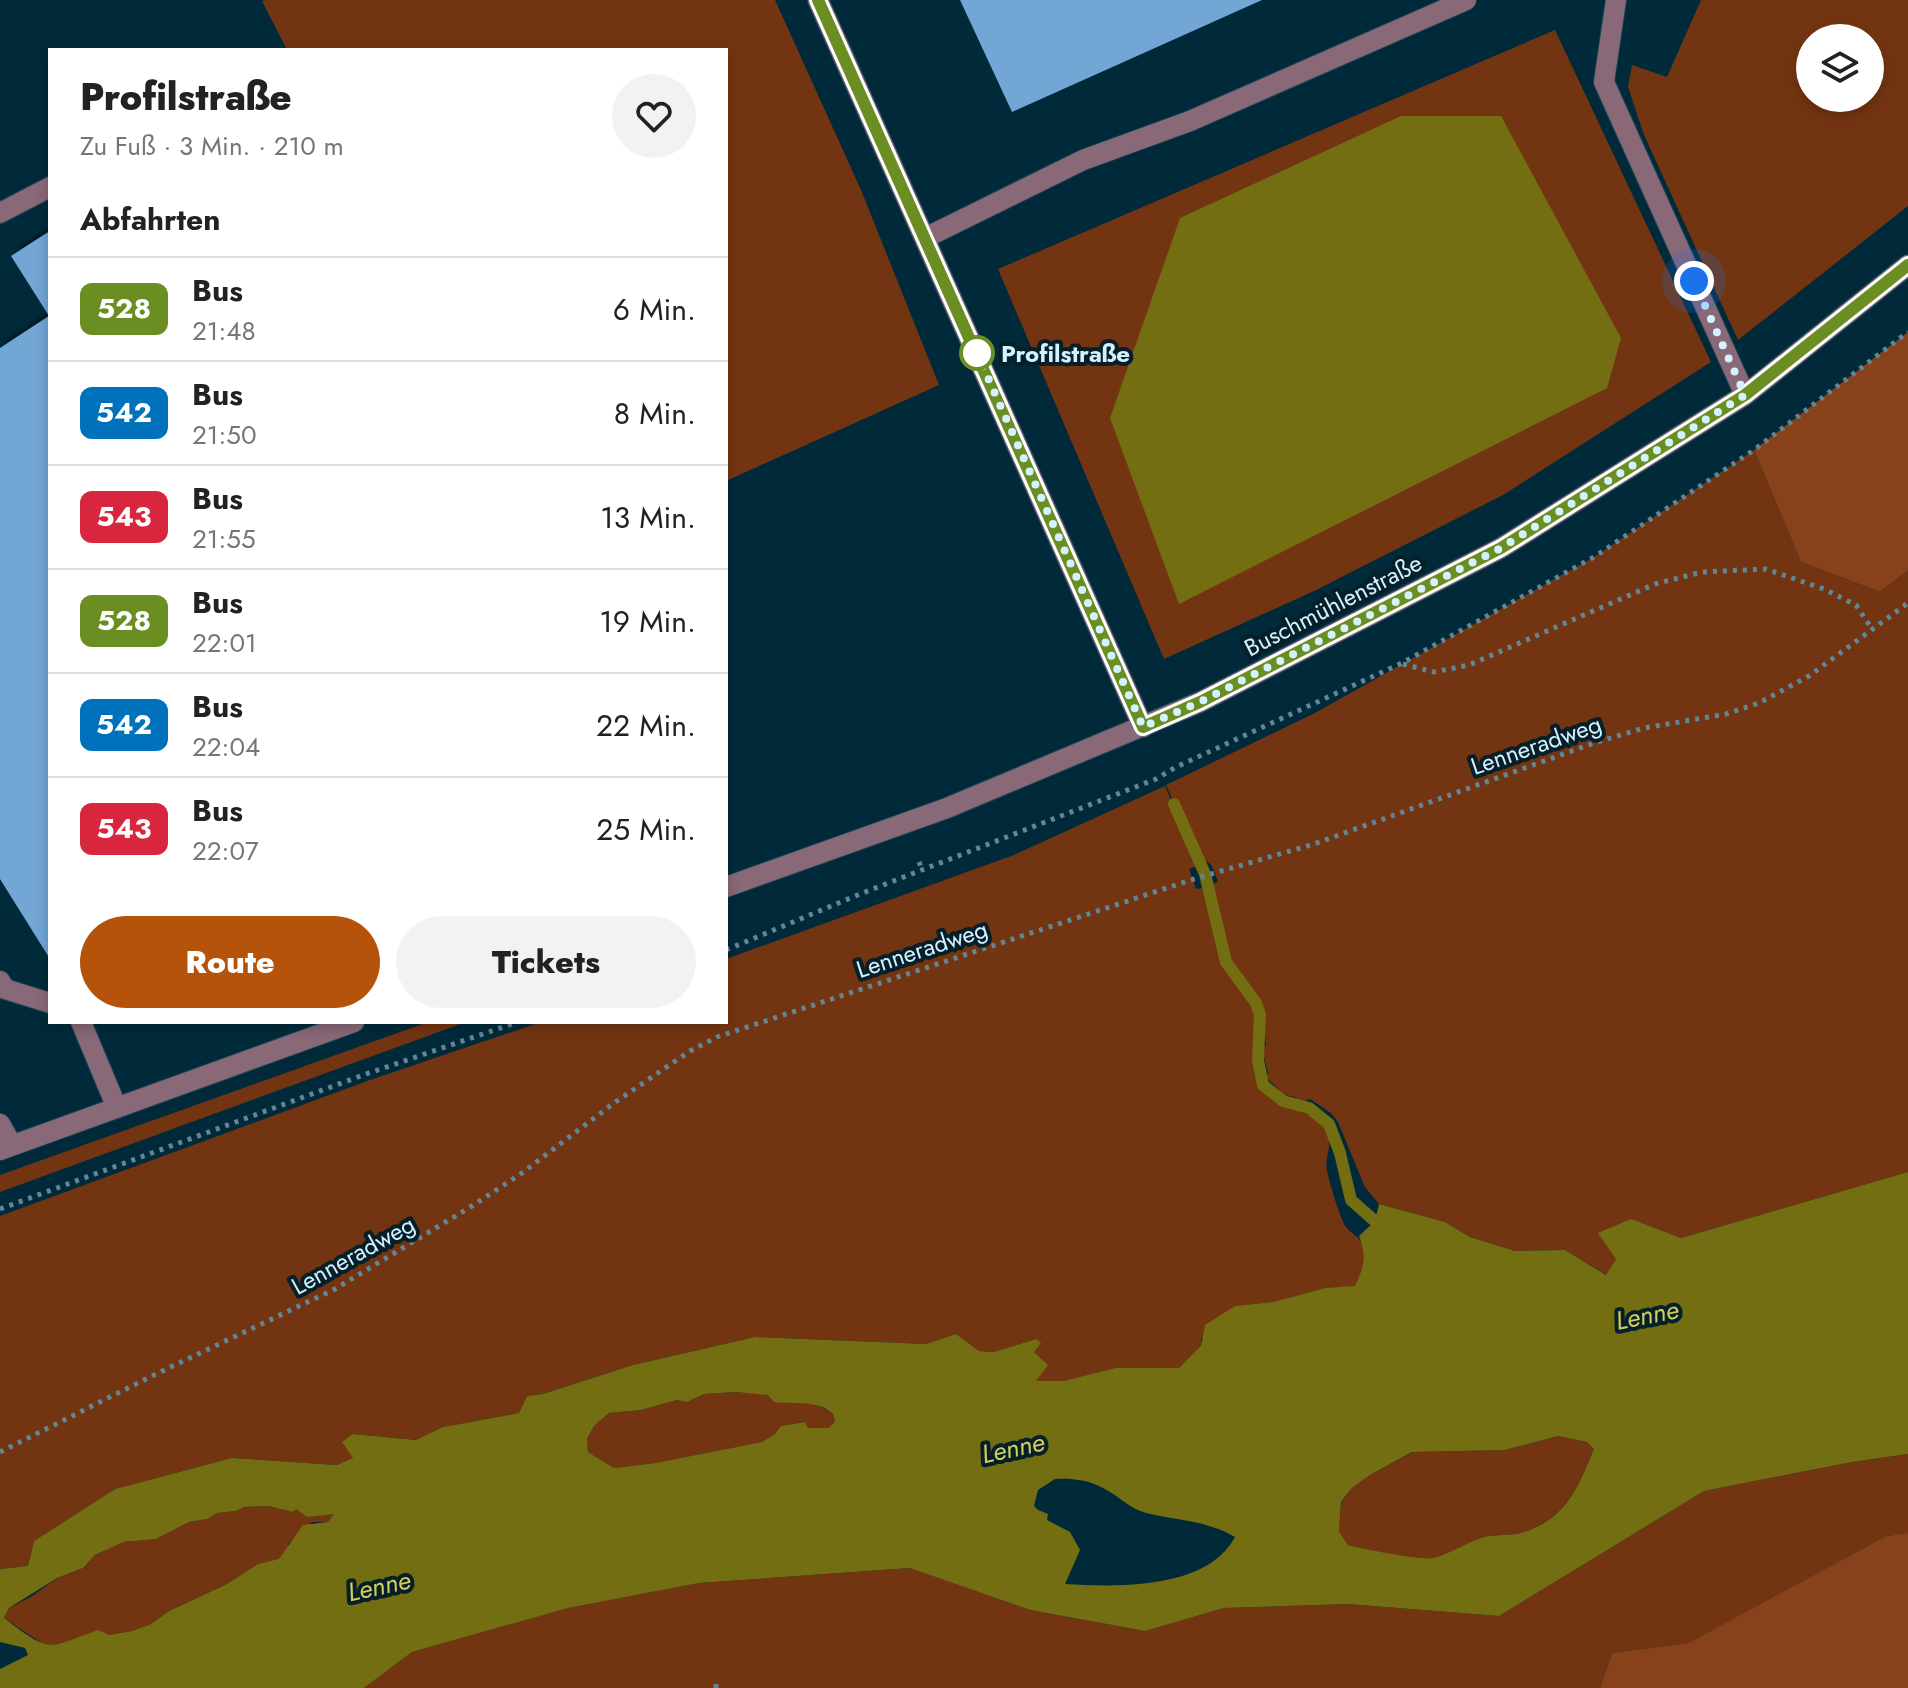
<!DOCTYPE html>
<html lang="de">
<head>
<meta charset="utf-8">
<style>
	:root { --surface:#fff; --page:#f2f2f2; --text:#222; --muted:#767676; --line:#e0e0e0; --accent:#b45309 }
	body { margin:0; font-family:Jost,sans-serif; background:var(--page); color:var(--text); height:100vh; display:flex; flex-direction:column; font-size:30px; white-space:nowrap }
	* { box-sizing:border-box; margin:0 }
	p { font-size:26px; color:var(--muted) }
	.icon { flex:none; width:44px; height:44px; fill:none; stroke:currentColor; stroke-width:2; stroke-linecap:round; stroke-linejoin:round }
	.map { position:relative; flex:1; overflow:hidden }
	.panel { position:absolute; left:48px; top:48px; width:680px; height:976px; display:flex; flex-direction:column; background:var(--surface); border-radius:0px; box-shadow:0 4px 12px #0003 }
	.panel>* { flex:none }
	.badge { padding:0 16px; border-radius:12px; font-size:28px; line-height:52px }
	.controls { position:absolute; left:1796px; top:24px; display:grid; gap:16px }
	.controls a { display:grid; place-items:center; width:88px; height:88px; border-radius:50%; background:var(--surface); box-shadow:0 4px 12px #0003; font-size:40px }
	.you { position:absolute; width:40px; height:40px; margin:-20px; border:6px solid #fff; border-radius:50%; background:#1a73e8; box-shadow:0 0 0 12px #1a73e833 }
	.map>.badge { position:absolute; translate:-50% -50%; box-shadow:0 0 0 4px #fff }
	h2 { padding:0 32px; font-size:30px; line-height:72px }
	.round { display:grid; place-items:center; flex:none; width:84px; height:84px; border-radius:42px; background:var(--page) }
	.headline { display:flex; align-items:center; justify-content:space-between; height:136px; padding:0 32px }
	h1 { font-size:38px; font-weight:800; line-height:60px }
	.button { display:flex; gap:16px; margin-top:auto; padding:16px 32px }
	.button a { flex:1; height:92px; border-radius:48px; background:var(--accent); color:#fff; font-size:32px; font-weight:800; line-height:92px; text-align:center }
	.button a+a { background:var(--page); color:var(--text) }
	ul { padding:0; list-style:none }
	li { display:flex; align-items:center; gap:24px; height:104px; padding:0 32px; border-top:2px solid var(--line) }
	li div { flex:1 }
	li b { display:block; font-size:30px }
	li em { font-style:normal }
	li .badge { min-width:88px; font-weight:700; text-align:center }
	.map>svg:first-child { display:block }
	.green { fill:#733511; fill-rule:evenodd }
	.forest { fill:#87421b }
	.water { fill:#726e11; fill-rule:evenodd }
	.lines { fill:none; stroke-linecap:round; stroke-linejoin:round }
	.stream { stroke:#726e11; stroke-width:12 }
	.building { fill:#71a6d5; filter:url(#shadow) }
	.minor-casing { stroke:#1e4656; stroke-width:22 }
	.path { stroke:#628695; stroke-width:5; stroke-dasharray:4 6; stroke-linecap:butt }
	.minor { stroke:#896878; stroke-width:20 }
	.line-casing { stroke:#fff; stroke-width:18 }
	.line { stroke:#6b8e23; stroke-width:12 }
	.walk { stroke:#d4f1ff; stroke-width:8; stroke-dasharray:0 14.4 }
	.stop-dot { fill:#fff; stroke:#6b8e23; stroke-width:4 }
	.labels { text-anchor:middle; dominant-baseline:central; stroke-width:8; stroke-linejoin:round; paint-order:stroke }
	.stop-label { font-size:24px; font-weight:bold; fill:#d4f1ff; stroke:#061f29; text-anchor:start }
	.street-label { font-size:24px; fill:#d4f1ff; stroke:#061f29 }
	.water-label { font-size:26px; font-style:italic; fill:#d3ce5b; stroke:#061f29 }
</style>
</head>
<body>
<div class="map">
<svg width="1908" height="1688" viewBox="0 0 1908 1688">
	<defs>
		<filter id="shadow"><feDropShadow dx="7" dy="-7" stdDeviation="2" flood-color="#0009"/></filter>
	</defs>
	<rect width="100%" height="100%" fill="#002a3a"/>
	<path class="green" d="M 265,0 L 775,0 L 861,190 L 939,385 L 726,481 L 726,50 L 287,50 L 262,1 Z
		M 1701,0 L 1908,0 L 1908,206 L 1738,340 L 1644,135 L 1628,87 L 1632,65 L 1667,77 ZM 1810,38 L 1870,38 L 1870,98 L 1810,98 Z
		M 1555,30 L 1711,362 L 1503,495 L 1314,591 L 1164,659 L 998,269 Z
		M 1754,450 L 1801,562 L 1880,592 L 1908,570 L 1908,1172 L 1681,1238 L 1630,1219 L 1616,1259 L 1607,1275 L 1565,1250 L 1515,1251 L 1470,1237 L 1445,1222 L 1379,1204 L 1365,1187 L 1338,1122 L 1331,1113 L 1310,1099 L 1301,1102 L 1295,1097 L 1284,1095 L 1266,1077 L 1268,1073 L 1262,1049 L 1266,1046 L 1263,1008 L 1228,963 C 1236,980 1256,995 1257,1015 C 1259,1038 1246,1067 1261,1087 C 1276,1108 1312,1111 1323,1125 C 1337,1143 1323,1156 1327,1171 C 1331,1188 1337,1208 1344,1224 C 1350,1235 1362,1235 1365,1252 C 1367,1264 1360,1275 1355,1287 L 1325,1288 L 1273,1302 L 1235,1306 L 1201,1339 L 1202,1346 L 1179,1368 L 1115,1368 L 1063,1381 L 1035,1381 L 1042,1359 L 1033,1352 L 1036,1339 L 994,1352 L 979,1351 L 956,1334 L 926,1344 L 755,1337 L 633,1365 L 543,1394 L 527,1396 L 519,1413 L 443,1427 L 417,1440 L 353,1434 L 354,1458 L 337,1465 L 232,1458 L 115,1489 L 34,1541 L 28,1566 L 0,1569 L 0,1216 L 370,1080 L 541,1022 L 726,1022 L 726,959 L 1014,855 L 1165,786 L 1199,865 L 1189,869 L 1196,889 L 1209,887 L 1218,881 L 1212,866 L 1207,861 L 1202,864 L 1166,785 L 1313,714 L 1594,557 Z
		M 428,1022 L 466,1022 L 0,1192 L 0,1175 Z
		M 736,1392 C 762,1394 814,1397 833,1414 L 835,1422 L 828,1428 L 808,1428 L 804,1422 L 782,1426 L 775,1434 L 762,1442 L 655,1463 L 614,1468 L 588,1452 L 587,1439 L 594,1426 L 609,1413 L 641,1410 L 677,1400 L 687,1402 L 704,1394 Z
		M 1558,1436 L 1587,1442 L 1594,1449 C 1577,1489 1566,1518 1521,1533 C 1509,1536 1496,1534 1484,1537 C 1467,1542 1450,1555 1433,1558 C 1418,1560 1364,1549 1348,1545 L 1339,1531 L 1341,1503 L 1352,1488 L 1370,1475 L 1413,1452 L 1505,1450 Z
		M 1908,1454 L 1908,1533 L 1886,1536 L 1688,1643 L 1612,1653 L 1600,1688 L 364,1688 L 412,1652 L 567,1608 L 699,1583 L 911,1568 L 1030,1610 L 1145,1631 L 1224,1608 L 1348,1604 L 1499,1616 L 1704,1491 L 1852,1462 Z
		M 268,1506 L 293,1512 L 296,1508 L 308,1517 L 335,1513 L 328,1522 L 312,1522 L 289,1543 L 287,1551 L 279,1560 L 258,1564 L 227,1584 L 169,1611 L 151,1624 L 132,1631 L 46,1646 L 4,1618 L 9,1608 L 31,1597 L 57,1578 L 83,1568 L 95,1555 L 124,1542 L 156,1539 L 189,1522 L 207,1519 L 217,1513 L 236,1511 L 243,1507 Z"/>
	<path class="forest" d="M 1908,332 L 1908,570 L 1880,592 L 1801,562 L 1754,450 Z
		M 1908,1533 L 1908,1688 L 1600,1688 L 1612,1653 L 1688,1643 L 1886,1536 Z"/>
	<path class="water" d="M 1401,116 L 1501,116 L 1621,338 L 1607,388 L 1179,604 L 1110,418 L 1180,218 Z
		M 1908,1172 L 1908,1454 L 1852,1462 L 1704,1491 L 1499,1616 L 1348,1604 L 1224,1608 L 1145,1631 L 1030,1610 L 910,1568 L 699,1583 L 568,1608 L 412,1652 L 364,1688 L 0,1688 L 0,1669 L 28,1655 L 25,1648 L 0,1642 L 0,1569 L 28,1566 L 34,1541 L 115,1489 L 232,1458 L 337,1465 L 353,1458 L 342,1442 L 353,1434 L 416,1440 L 443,1427 L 519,1413 L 527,1396 L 543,1394 L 633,1365 L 755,1337 L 926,1344 L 956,1334 L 979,1351 L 994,1352 L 1036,1339 L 1041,1343 L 1034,1352 L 1048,1365 L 1036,1381 L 1063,1381 L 1115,1368 L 1179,1368 L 1201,1346 L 1205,1325 L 1235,1306 L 1273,1302 L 1325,1288 L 1355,1286 C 1364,1267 1367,1256 1359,1236 L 1375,1221 L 1379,1204 L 1445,1222 L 1470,1237 L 1515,1251 L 1565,1250 L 1606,1275 L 1616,1259 L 1598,1233 L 1631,1219 L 1681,1238 ZM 736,1392 L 768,1395 L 774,1402 C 795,1405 817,1399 833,1414 L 835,1422 L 828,1428 L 808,1428 L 805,1422 L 781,1426 L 775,1434 L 762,1442 L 655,1463 L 614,1468 L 588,1452 L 587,1439 L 594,1426 L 609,1413 L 641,1410 L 677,1400 L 687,1402 L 704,1394 ZM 1558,1436 L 1587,1442 L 1594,1449 C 1577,1489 1566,1519 1521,1533 C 1509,1536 1496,1534 1484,1537 C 1467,1542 1450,1554 1433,1558 C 1419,1560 1364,1549 1348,1545 L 1339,1531 L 1341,1502 L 1352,1488 L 1370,1475 L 1412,1452 L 1505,1450 ZM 1055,1479 C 1071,1478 1089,1480 1103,1488 C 1118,1495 1130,1509 1146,1513 C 1175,1520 1209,1521 1235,1537 C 1207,1590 1117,1587 1065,1584 L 1080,1550 L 1070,1532 L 1047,1520 L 1048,1514 L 1038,1510 L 1034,1506 L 1038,1490 ZM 268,1506 L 293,1512 L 296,1509 L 307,1517 L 334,1514 L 328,1522 L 303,1525 L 279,1559 L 258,1564 L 227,1584 L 169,1611 L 151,1624 L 132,1631 L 109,1635 L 98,1630 C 45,1649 52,1654 4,1618 L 9,1608 L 57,1578 L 83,1568 L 95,1555 L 124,1542 L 156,1539 L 189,1522 L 207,1519 L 217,1513 L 236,1511 L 244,1507 Z"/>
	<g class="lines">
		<path class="stream" d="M 1174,804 L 1205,874 L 1226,962 L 1256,1003 L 1260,1015 L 1258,1060 L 1263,1085 L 1283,1101 L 1309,1108 L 1329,1124 L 1340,1153 L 1351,1200 L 1385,1230"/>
	</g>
	<path class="building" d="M 960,0 L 1262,0 L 1012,112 Z
		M 50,231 L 50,959 L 0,879 L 0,348 L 49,316 L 11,256 Z"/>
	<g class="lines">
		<g class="minor-casing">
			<path id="minor" d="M 818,0 L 1143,727
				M 1616,0 L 1604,82 L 1745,395
				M 0,213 L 50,187
				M 925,238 L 1083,160 L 1190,121 L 1466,0
				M 726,887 L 947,808 L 1200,702 L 1501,548 L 1745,395 L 1908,265
				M 0,981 L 5,989 L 50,1003
				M 81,1022 L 117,1108
				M 0,1124 L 12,1145
				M 0,1150 L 354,1022"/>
		</g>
		<path class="path" d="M 1403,664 L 1434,672 L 1469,665 L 1655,584 L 1702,572 L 1766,569 L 1824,589 L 1856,605 L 1872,629
			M 919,862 L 922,870
			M 726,950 L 860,894 L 1156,779 L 1176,767 L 1402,663 L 1594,557 L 1754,450 L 1908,332
			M 0,1209 L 366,1074 L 518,1022
			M 0,1452 L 156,1374 L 335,1289 L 472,1206 L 522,1173 L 614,1103 L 690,1051 L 717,1037 L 1194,879 L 1314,844 L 1594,743 L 1644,728 L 1726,714 L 1759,703 L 1809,676 L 1908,603
			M 716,1688 L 716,1682"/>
		<use href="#minor" class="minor"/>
	</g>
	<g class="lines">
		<g class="line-casing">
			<path id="line" d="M 818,0 L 1143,727 L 1200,702 L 1501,548 L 1745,395 L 1908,265"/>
		</g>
		<use href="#line" class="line"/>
		<path class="walk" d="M 977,353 L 1143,727 L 1200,702 L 1501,548 L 1745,395 L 1694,281"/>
	</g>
	<circle class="stop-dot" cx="977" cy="353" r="16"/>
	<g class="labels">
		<g class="stop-label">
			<text x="1001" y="353">Profilstraße</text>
		</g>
		<g class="street-label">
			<text transform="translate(1333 605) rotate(-27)">Buschmühlenstraße</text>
			<text transform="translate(1536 745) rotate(-19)">Lenneradweg</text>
			<text transform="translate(922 949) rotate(-18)">Lenneradweg</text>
			<text transform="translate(353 1255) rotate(-29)">Lenneradweg</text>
		</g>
		<g class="water-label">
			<text transform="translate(1647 1315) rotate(-11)">Lenne</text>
			<text transform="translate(1013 1448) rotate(-12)">Lenne</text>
			<text transform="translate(379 1586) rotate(-12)">Lenne</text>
		</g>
	</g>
</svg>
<div class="controls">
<a><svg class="icon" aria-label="layers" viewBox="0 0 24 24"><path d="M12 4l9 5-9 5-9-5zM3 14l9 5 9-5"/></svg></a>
</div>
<div class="you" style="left:1694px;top:281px"></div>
<section class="panel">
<div class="headline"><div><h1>Profilstraße</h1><p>Zu Fuß · 3 Min. · 210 m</p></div><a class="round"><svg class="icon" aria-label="heart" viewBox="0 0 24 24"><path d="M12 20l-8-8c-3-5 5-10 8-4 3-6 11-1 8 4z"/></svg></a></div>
<h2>Abfahrten</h2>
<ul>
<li><span class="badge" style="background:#6b8e23;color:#fff">528</span><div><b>Bus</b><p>21:48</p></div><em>6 Min.</em></li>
<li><span class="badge" style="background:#0072bc;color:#fff">542</span><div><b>Bus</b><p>21:50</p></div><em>8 Min.</em></li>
<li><span class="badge" style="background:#d7263d;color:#fff">543</span><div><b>Bus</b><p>21:55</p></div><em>13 Min.</em></li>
<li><span class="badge" style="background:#6b8e23;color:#fff">528</span><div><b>Bus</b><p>22:01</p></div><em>19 Min.</em></li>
<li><span class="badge" style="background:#0072bc;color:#fff">542</span><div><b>Bus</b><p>22:04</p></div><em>22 Min.</em></li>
<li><span class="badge" style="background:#d7263d;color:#fff">543</span><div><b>Bus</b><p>22:07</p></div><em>25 Min.</em></li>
</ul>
<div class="button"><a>Route</a><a>Tickets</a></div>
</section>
</div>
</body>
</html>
